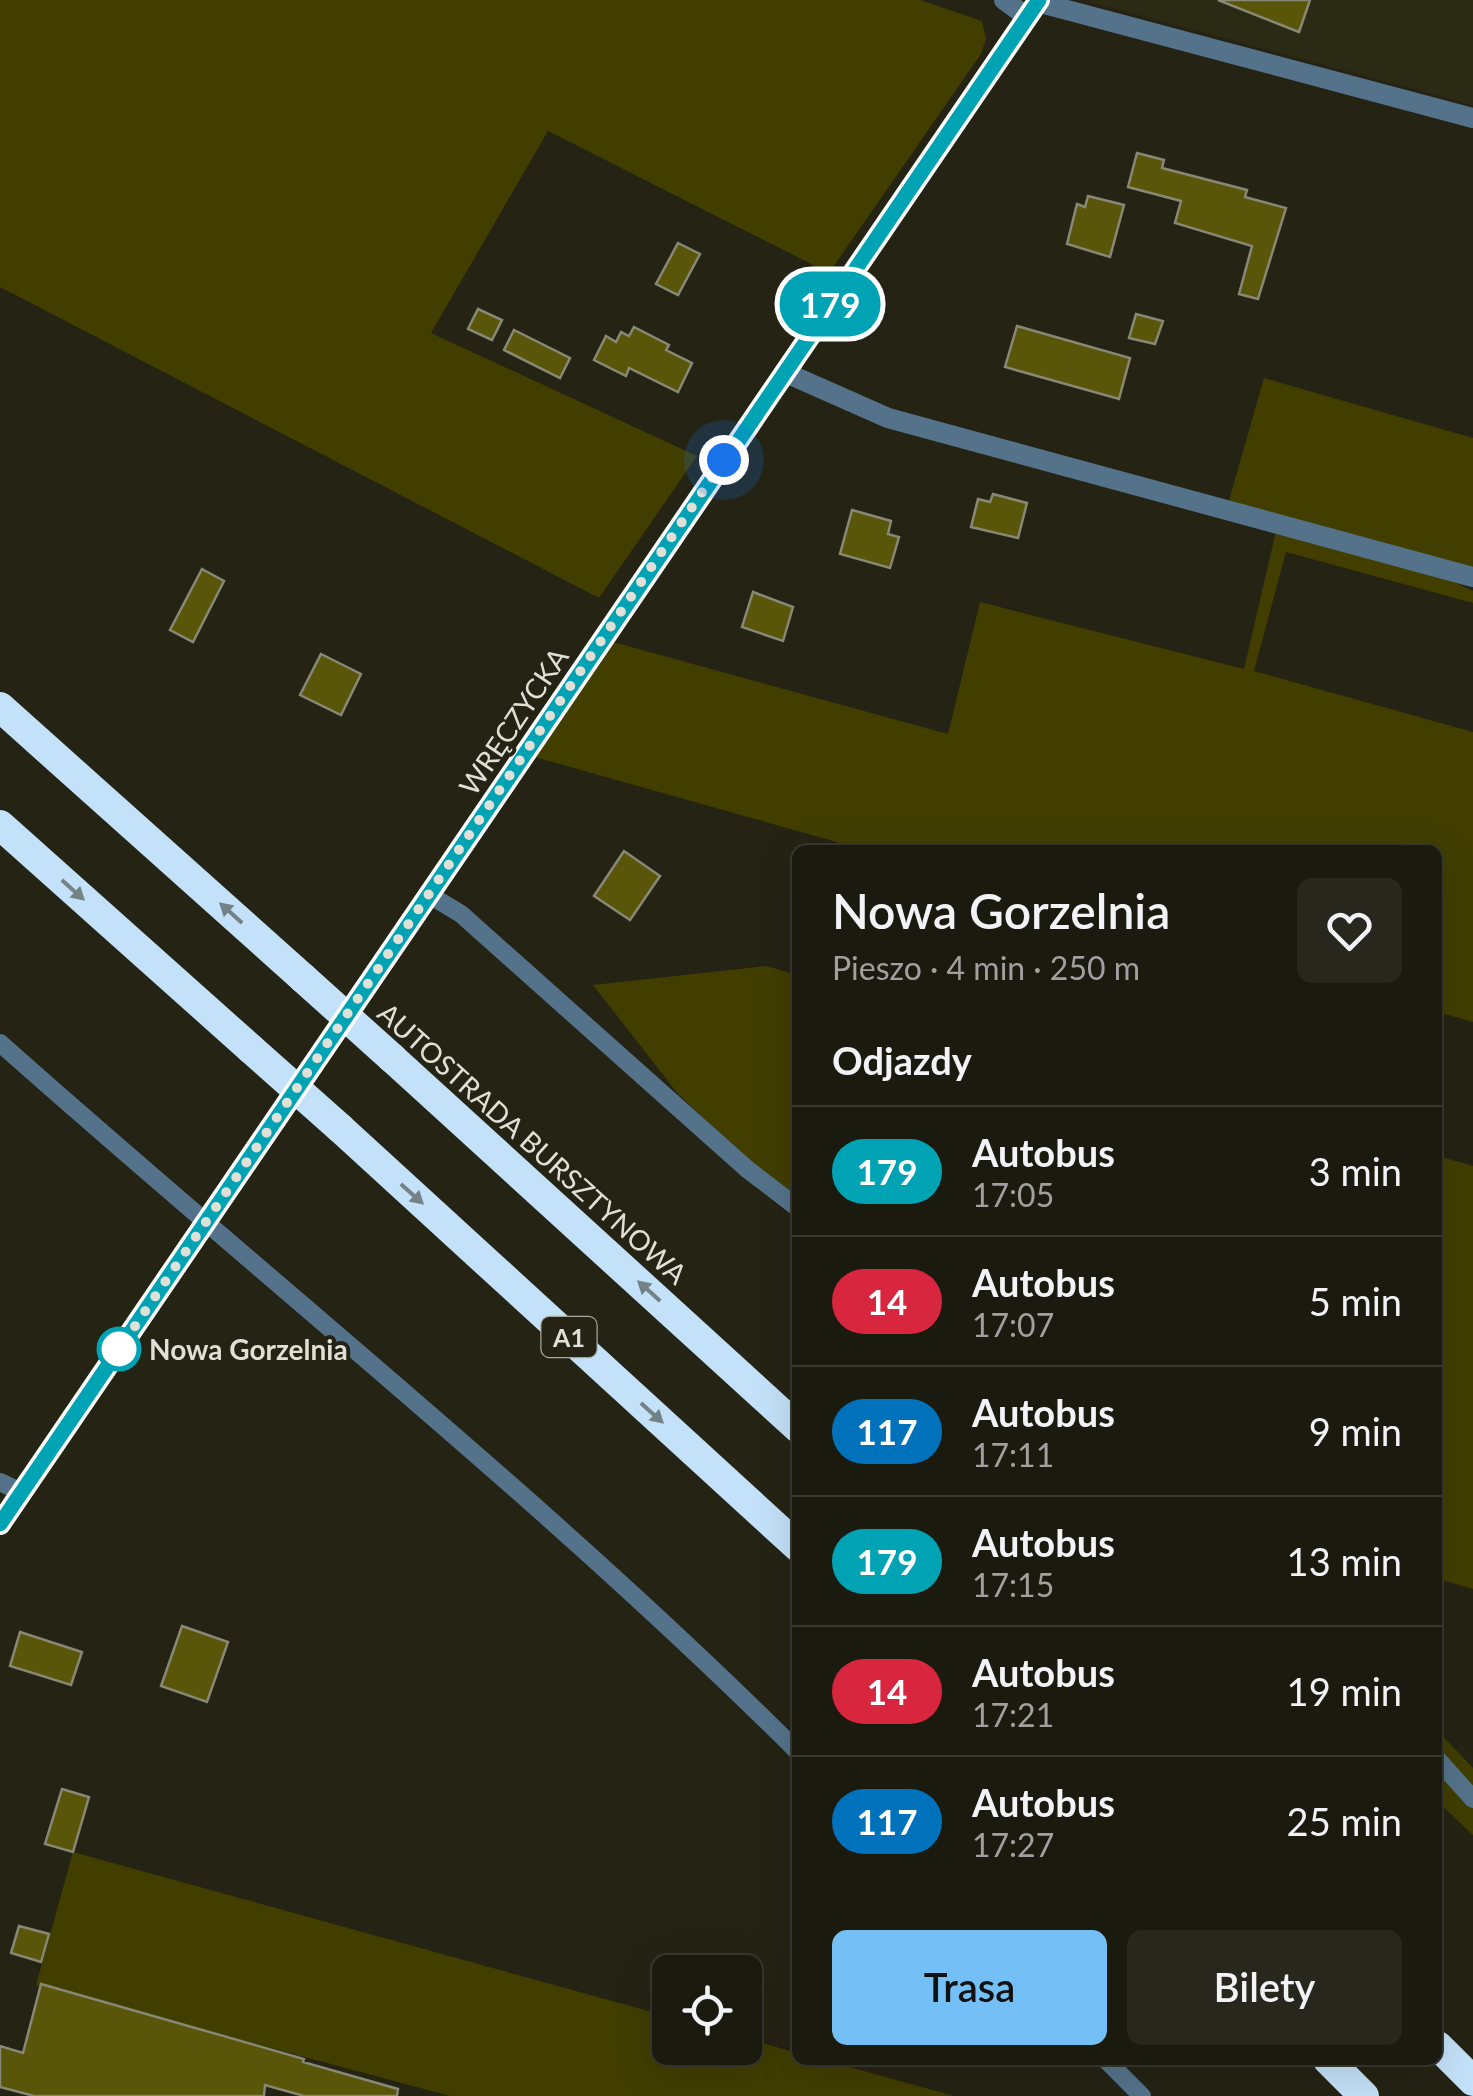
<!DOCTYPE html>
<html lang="pl">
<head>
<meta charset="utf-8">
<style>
	:root { --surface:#1b1a0f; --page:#28271d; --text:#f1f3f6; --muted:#a0a19e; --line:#39382f; --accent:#74c0f6 }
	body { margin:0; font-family:Lato,sans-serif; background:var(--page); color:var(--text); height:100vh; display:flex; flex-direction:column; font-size:38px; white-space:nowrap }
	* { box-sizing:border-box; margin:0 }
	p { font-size:32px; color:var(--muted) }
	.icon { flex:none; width:55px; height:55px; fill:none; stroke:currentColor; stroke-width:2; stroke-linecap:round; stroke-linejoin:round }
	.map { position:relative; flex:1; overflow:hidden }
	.details { position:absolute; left:792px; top:845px; width:650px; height:1220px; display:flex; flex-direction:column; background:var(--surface); border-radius:15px; box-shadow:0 10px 40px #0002,0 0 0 2px var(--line) }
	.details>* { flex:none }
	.badge { padding:0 20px; border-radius:32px; font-size:35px; line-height:65px }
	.controls { position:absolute; left:652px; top:1955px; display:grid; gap:20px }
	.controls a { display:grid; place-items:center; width:110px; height:110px; border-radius:15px; background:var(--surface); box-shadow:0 10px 40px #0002,0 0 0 2px var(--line); font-size:50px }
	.you { position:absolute; width:50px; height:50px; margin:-25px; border:8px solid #fff; border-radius:50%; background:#1a73e8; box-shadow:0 0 0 15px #1a73e833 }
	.map>.badge { position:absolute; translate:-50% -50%; box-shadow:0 0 0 5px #fff }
	h2 { padding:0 40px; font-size:38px; line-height:90px }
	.round { display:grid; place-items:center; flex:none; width:105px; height:105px; border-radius:15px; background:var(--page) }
	.head { display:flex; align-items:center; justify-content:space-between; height:170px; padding:0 40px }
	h1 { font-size:48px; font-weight:600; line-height:75px }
	.button { display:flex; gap:20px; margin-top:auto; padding:20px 40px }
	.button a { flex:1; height:115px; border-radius:15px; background:var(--accent); color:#111; font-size:40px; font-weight:600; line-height:115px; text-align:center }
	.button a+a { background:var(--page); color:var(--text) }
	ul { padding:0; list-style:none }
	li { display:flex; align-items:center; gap:30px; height:130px; padding:0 40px; border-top:2px solid var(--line) }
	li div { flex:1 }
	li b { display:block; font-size:38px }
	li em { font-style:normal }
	li .badge { min-width:110px; font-weight:700; text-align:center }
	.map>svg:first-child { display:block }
	.built { fill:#2b2a14 }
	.green { fill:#413e00 }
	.building { fill:#595509; stroke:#888876; stroke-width:2.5 }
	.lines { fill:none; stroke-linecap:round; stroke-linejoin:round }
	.lane { stroke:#54738a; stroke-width:18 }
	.street { stroke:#54738a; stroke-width:20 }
	.secondary { stroke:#6fa2c6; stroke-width:20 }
	.highway { stroke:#c3e1f8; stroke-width:30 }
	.highway-bridge { stroke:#c3e1f8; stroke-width:30 }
	.oneway { fill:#748286 }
	.line-casing { stroke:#fff; stroke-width:22 }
	.line { stroke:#00a3b4; stroke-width:15 }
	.walk { stroke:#e0e0d6; stroke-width:10; stroke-dasharray:0 18 }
	.stop-dot { fill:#fff; stroke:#00a3b4; stroke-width:5 }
	.labels { text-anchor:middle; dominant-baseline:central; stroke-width:8; stroke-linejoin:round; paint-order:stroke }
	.shield { fill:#242314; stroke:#a8a79c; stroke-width:2.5 }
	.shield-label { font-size:25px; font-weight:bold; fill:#e0e0d6 }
	.street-label { font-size:28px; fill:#e0e0d6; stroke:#242314 }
	.stop-label { font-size:28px; font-weight:bold; fill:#e0e0d6; stroke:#242314; text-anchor:start }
</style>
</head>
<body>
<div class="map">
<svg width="1473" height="2096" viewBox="0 0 1473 2096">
	<rect width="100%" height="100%" fill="#242314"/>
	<path class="built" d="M 1473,0 L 1473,105 L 1090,2 L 1091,0 Z"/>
	<path class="green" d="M 0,0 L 920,0 L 982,21 L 986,39 L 981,54 L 829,273 L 548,131 L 431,333 L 697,456 L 599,598 L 0,287 Z
		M 1264,378 L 1473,438 L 1473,569 L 1228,504 Z
		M 1276,531 L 1452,581 L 1473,591 L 1473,603 L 1286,552 L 1254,671 L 1473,732 L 1473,1022 L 1438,1012 L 1438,850 L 865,850 L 524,754 L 602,639 L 948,734 L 980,602 L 1244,669 Z
		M 767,966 L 797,975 L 797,1206 L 678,1094 L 593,985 Z
		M 1438,1156 L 1473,1166 L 1473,1589 L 1438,1579 Z
		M 1438,1731 L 1473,1768 L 1473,1835 L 1438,1802 Z
		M 73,1852 L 670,2017 L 670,2048 L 745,2048 L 745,2038 L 797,2053 L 798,2060 L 824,2060 L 954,2096 L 450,2096 L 36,1985 Z"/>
	<path class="building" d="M 1218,0 L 1310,0 L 1299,32 Z
		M 1137,153 L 1164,160 L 1162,168 L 1247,190 L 1245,197 L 1286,208 L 1258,299 L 1239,294 L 1252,246 L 1175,223 L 1181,201 L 1128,187 Z
		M 1088,196 L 1124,205 L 1110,257 L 1067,244 L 1077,204 L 1085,207 Z
		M 678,243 L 700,254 L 678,295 L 656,284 Z
		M 478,309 L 502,320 L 492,340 L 468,329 Z
		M 1136,314 L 1163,321 L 1155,344 L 1129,338 Z
		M 1017,326 L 1130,358 L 1119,399 L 1005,367 Z
		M 634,327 L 669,345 L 666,350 L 692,363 L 678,392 L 629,368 L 626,376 L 594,360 L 606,336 L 616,342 L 621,332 L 629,336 Z
		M 514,330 L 570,358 L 560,378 L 504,350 Z
		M 993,494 L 1027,503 L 1018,538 L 971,527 L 978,499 L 990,502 Z
		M 852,510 L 891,521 L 888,534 L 899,537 L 890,568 L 840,554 Z
		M 202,569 L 224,581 L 193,642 L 170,630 Z
		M 753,592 L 793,607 L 783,641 L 742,627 Z
		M 321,654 L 361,674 L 341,715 L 300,695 Z
		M 624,851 L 660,876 L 630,920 L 594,896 Z
		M 182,1626 L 228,1642 L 207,1702 L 161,1686 Z
		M 20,1632 L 82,1652 L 71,1685 L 10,1666 Z
		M 62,1789 L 89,1797 L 73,1852 L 45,1844 Z
		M 19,1926 L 49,1934 L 41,1962 L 11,1953 Z
		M 41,1984 L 304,2059 L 303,2062 L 398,2089 L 397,2096 L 304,2096 L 265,2085 L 264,2096 L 34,2096 L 0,2087 L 0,2046 L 23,2053 Z"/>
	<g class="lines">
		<path class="lane" d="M 428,894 L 461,914 L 747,1169 L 798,1208
			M 0,1043 C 265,1279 546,1501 798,1752
			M 0,1482 L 21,1492
			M 1438,1760 L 1473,1799
			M 1106,2060 L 1142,2096"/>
		<path class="street" d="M 1004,0 L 1027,17
			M 1037,2 L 1473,118
			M 784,372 L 888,418 L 1473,577"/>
		<path class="secondary" d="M 0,1524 L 1039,0"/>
		<path class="highway" d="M 0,707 L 303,978
			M 0,825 L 251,1049
			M 392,1058 L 798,1428
			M 340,1128 L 798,1547
			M 1438,2046 L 1473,2081
			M 1328,2060 L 1364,2096"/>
		<path class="highway-bridge" d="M 303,978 L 392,1058
			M 251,1049 L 340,1128"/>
	</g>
	<defs><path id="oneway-solid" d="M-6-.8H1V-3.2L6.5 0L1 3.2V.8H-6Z" transform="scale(2.5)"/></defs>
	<g class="oneway">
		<use href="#oneway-solid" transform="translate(73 890) rotate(42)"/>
		<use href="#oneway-solid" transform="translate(231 913) rotate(-138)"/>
		<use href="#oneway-solid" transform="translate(412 1194) rotate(42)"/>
		<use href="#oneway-solid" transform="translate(649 1291) rotate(-138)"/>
		<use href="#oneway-solid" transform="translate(652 1413) rotate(42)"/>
	</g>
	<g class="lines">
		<g class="line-casing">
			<path id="line" d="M 0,1524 L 1039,0"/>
		</g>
		<use href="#line" class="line"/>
		<path class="walk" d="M 119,1349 L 112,1360 L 724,460"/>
	</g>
	<circle class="stop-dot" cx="119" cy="1349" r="20"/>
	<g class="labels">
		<rect class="shield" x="541.5" y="1317" width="55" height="40" rx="8"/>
		<g class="shield-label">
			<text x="569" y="1337">A1</text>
		</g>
		<g class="street-label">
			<text transform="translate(513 721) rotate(-56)">WRĘCZYCKA</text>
			<text transform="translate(533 1143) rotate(42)">AUTOSTRADA BURSZTYNOWA</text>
		</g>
		<g class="stop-label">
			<text x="149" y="1349">Nowa Gorzelnia</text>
		</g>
	</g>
</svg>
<div class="controls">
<a><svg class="icon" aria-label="locate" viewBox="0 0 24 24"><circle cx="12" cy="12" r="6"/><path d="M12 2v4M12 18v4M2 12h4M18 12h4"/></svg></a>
</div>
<div class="you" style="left:724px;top:460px"></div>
<b class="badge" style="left:830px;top:304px;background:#00a3b4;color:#fff">179</b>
<section class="details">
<div class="head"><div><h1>Nowa Gorzelnia</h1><p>Pieszo · 4 min · 250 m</p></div><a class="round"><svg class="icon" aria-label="heart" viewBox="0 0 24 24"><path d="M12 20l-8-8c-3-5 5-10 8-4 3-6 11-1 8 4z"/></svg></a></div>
<h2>Odjazdy</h2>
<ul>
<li><span class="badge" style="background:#00a3b4;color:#fff">179</span><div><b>Autobus</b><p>17:05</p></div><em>3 min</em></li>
<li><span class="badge" style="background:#d7263d;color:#fff">14</span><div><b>Autobus</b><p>17:07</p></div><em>5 min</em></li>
<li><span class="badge" style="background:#0072bc;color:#fff">117</span><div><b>Autobus</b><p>17:11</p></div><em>9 min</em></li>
<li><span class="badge" style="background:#00a3b4;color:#fff">179</span><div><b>Autobus</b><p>17:15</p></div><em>13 min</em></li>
<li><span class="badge" style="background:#d7263d;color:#fff">14</span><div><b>Autobus</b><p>17:21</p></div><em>19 min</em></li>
<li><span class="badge" style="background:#0072bc;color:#fff">117</span><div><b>Autobus</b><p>17:27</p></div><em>25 min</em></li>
</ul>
<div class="button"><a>Trasa</a><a>Bilety</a></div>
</section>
</div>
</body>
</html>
